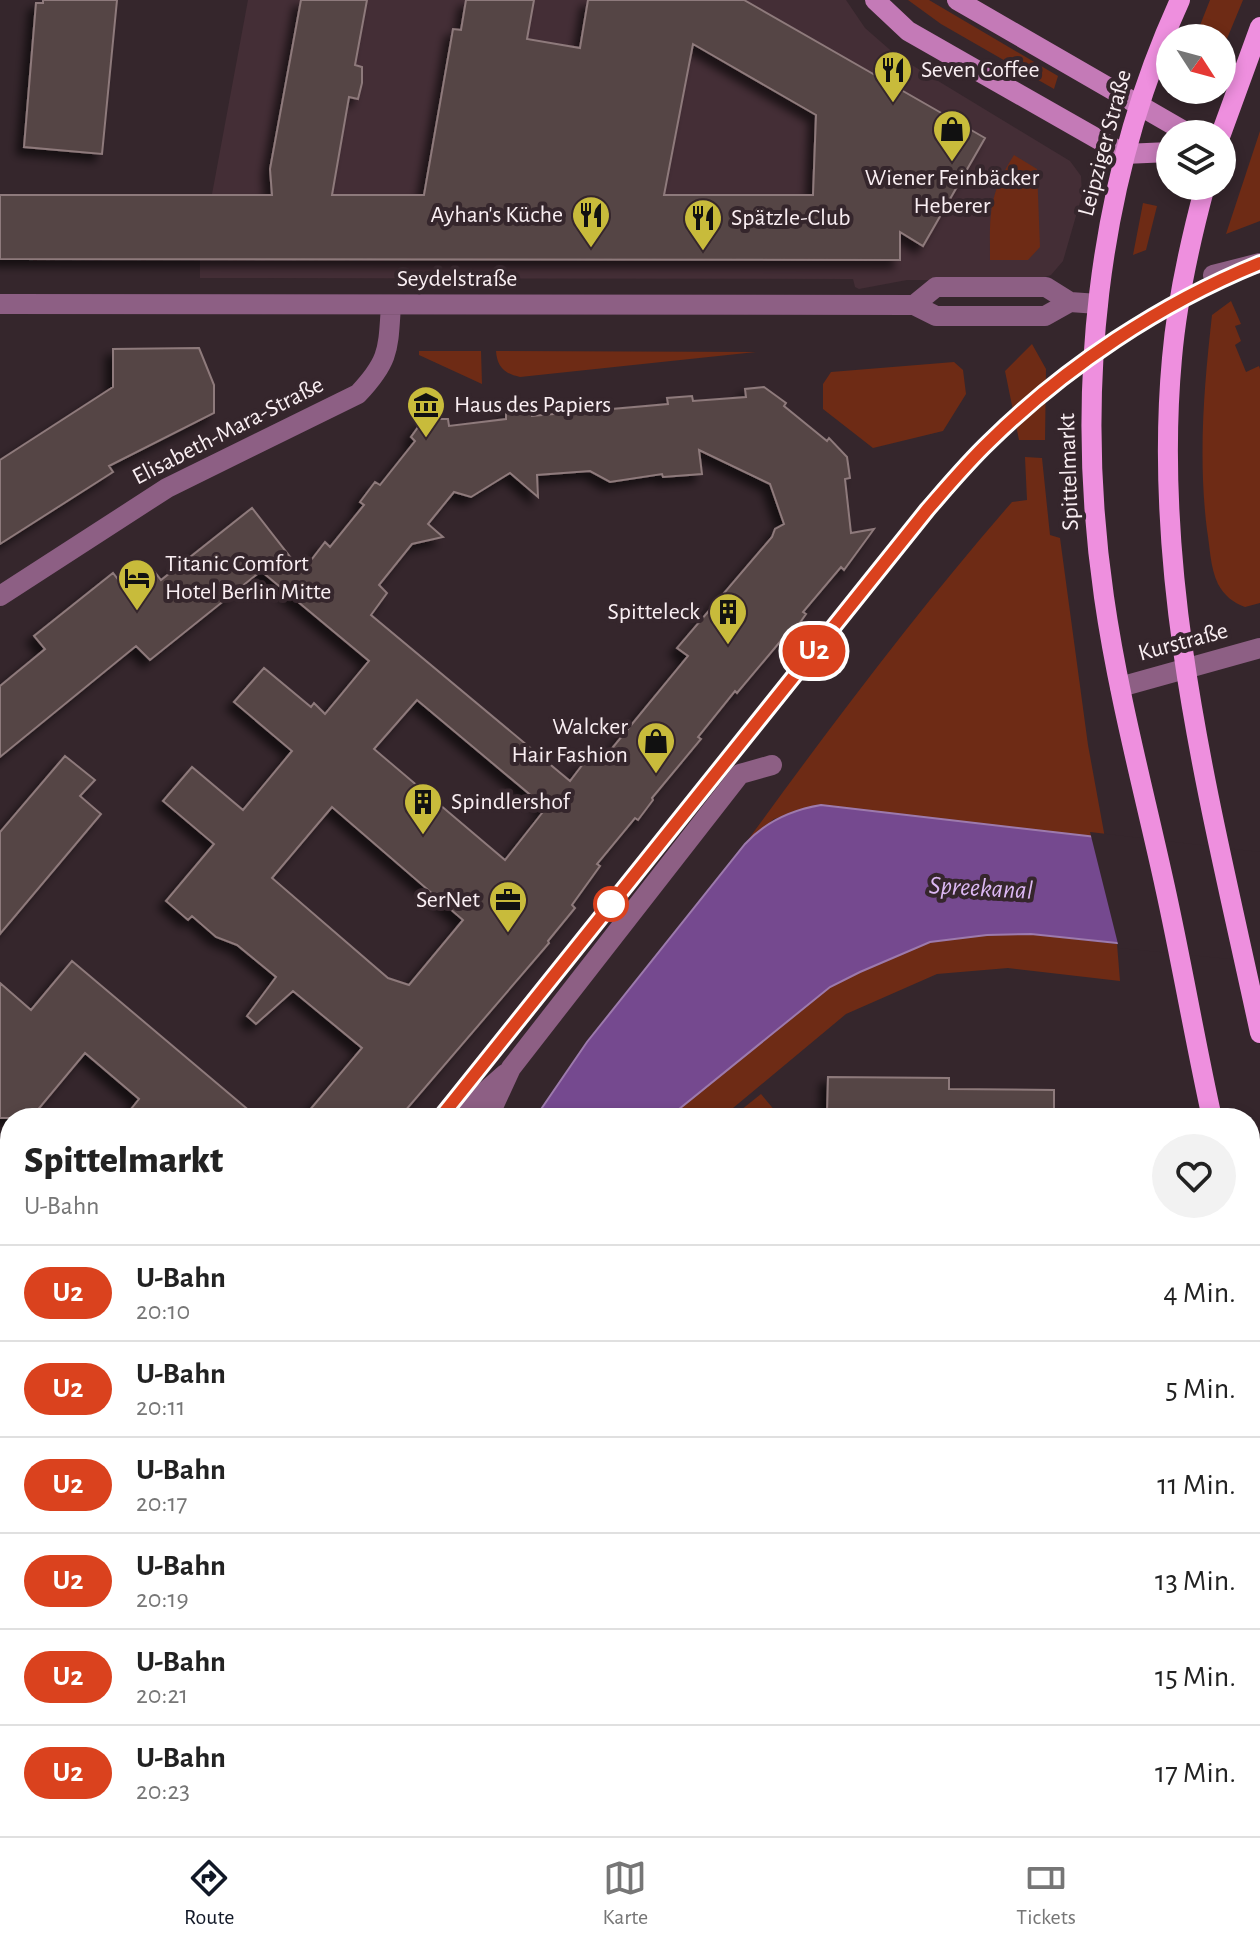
<!DOCTYPE html>
<html lang="de">
<head>
<meta charset="utf-8">
<style>
	:root { --surface:#fff; --page:#f2f2f2; --text:#222; --muted:#767676; --line:#e0e0e0; --accent:#111827 }
	body { margin:0; font-family:"Alegreya Sans",sans-serif; background:var(--page); color:var(--text); height:100vh; display:flex; flex-direction:column; font-size:30px; white-space:nowrap }
	* { box-sizing:border-box; margin:0 }
	p { font-size:26px; color:var(--muted) }
	.icon { flex:none; width:44px; height:44px; fill:none; stroke:currentColor; stroke-width:2; stroke-linecap:round; stroke-linejoin:round }
	.map { position:relative; flex:1; overflow:hidden }
	.details { position:absolute; left:0px; top:1108px; width:1260px; height:728px; display:flex; flex-direction:column; background:var(--surface); border-radius:32px 32px 0 0; box-shadow:0 4px 12px #0003 }
	.details>* { flex:none }
	.badge { padding:0 16px; border-radius:26px; font-size:28px; line-height:52px }
	.needle { width:52px; rotate:126deg }
	.buttons { position:absolute; left:1156px; top:24px; display:grid; gap:16px }
	.buttons a { display:grid; place-items:center; width:80px; height:80px; border-radius:50%; background:var(--surface); box-shadow:0 4px 12px #0003; font-size:40px }
	.map>.badge { position:absolute; translate:-50% -50%; box-shadow:0 0 0 4px #fff }
	.round { display:grid; place-items:center; flex:none; width:84px; height:84px; border-radius:42px; background:var(--page) }
	.head { display:flex; align-items:center; justify-content:space-between; height:136px; padding:0 24px }
	h1 { font-size:38px; font-weight:800; line-height:60px }
	ul { padding:0; list-style:none }
	li { display:flex; align-items:center; gap:24px; height:96px; padding:0 24px; border-top:2px solid var(--line) }
	li div { flex:1 }
	li b { display:block; font-size:30px }
	li em { font-style:normal }
	li .badge { min-width:88px; font-weight:700; text-align:center }
	.tabs { display:flex; justify-content:space-around; align-items:center; height:112px; border-top:2px solid var(--line); background:var(--surface); font-size:22px; color:var(--muted) }
	.tabs a { display:grid; justify-items:center; gap:4px }
	.tabs .active { color:var(--accent) }
	.map>svg:first-child { display:block }
	.built { fill:#442e36 }
	.green { fill:#6e2b15 }
	.water { fill:#75498f; stroke:#9d7aad; stroke-width:2 }
	.pier { fill:#35262c }
	.building { fill:#544; stroke:#8e7a7b; stroke-width:2; fill-rule:evenodd; filter:url(#shadow) }
	.lines { fill:none; stroke-linecap:round; stroke-linejoin:round }
	.lane { stroke:#8d5f84; stroke-width:16 }
	.street { stroke:#8d5f84; stroke-width:20 }
	.secondary { stroke:#c47ab7; stroke-width:20 }
	.primary { stroke:#ee8fde; stroke-width:20 }
	.line-casing { stroke:#fff; stroke-width:18 }
	.line { stroke:#da421e; stroke-width:12 }
	.stop-dot { fill:#fff; stroke:#da421e; stroke-width:4 }
	.labels { text-anchor:middle; dominant-baseline:central; stroke-width:8; stroke-linejoin:round; paint-order:stroke }
	.poi-label { font-size:24px; fill:#f9eef2; stroke:#35262c; text-anchor:start }
	.street-label { font-size:24px; fill:#f9eef2; stroke:#35262c }
	.water-label { font-size:26px; font-style:italic; fill:#dcb8f3; stroke:#35262c }
</style>
</head>
<body>
<div class="map">
<svg width="1260" height="1836" viewBox="0 0 1260 1836">
	<defs>
		<filter id="shadow"><feDropShadow dx="-7" dy="7" stdDeviation="4" flood-color="#0009"/></filter>
	</defs>
	<rect width="100%" height="100%" fill="#35262c"/>
	<path class="built" d="M 248,0 L 846,0 L 865,28 L 897,56 L 1070,161 L 1081,176 L 1082,195 L 1063,261 L 1051,275 L 1035,280 L 907,280 L 859,289 L 855,287 L 853,279 L 200,278 L 200,259 Z
		M 1250,1666 L 1260,1666 L 1260,1836 L 1052,1836 L 1052,1826 L 1250,1826 Z
		M 437,1826 L 819,1826 L 819,1836 L 437,1836 Z"/>
	<path class="green" d="M 908,0 L 929,0 L 1058,76 L 1054,89 L 941,24 Z
		M 1210,0 L 1243,0 L 1224,46 L 1225,66 L 1222,65 L 1222,38 L 1195,38 Z
		M 1260,131 L 1260,221 L 1226,234 Z
		M 1014,155 L 1037,169 L 1040,247 L 1028,260 L 990,260 C 990,213 988,196 1014,155 Z
		M 1143,203 L 1157,206 L 1146,250 L 1133,255 Z
		M 1231,301 L 1241,324 L 1235,326 L 1241,341 L 1235,345 L 1246,372 L 1259,366 L 1260,369 L 1260,603 L 1245,607 C 1233,603 1224,595 1218,584 C 1210,567 1210,547 1207,530 C 1198,457 1204,387 1212,315 Z
		M 1032,344 L 1046,369 L 1045,440 L 1019,440 L 1005,371 Z
		M 419,351 L 481,351 L 482,384 L 419,355 Z
		M 496,351 L 756,352 L 520,377 C 505,374 497,367 496,351 Z
		M 954,362 L 963,370 L 966,394 L 943,431 L 873,448 L 823,409 L 823,384 L 831,372 Z
		M 1025,457 L 1042,458 L 1050,535 L 1060,538 L 1088,745 L 1105,838 L 821,805 L 774,819 L 745,844 C 830,727 917,611 1012,502 L 1027,500 Z
		M 1031,934 L 1117,944 L 1120,981 L 1008,968 L 937,974 L 846,1014 L 721,1118 L 668,1118 L 830,987 C 857,973 904,948 932,942 C 964,935 998,935 1031,934 Z
		M 761,1094 L 781,1118 L 731,1118 Z
		M 1250,1570 L 1260,1614 L 1260,1641 L 1250,1642 Z
		M 401,1826 L 437,1826 L 437,1836 L 399,1836 Z
		M 882,1826 L 1008,1826 L 1009,1836 L 882,1836 Z"/>
	<path class="water" d="M 821,805 L 1105,838 L 1260,958 L 1031,934 L 987,935 L 930,942 L 860,972 L 830,987 L 668,1118 L 535,1118 L 587,1042 L 745,844 C 766,821 791,810 821,805 Z
		M 292,1826 L 401,1826 L 399,1836 L 290,1836 Z"/>
	<path class="pier" d="M 1090,832 L 1260,852 L 1260,962 L 1119,948 Z"/>
	<path class="building" d="M 43,0 L 117,0 L 102,154 L 24,147 L 36,3 L 43,3 Z
		M 301,0 L 367,0 L 355,65 L 362,67 L 362,83 L 358,99 L 349,97 L 332,195 L 424,195 L 453,29 L 461,30 L 466,0 L 534,0 L 527,39 L 580,48 L 588,0 L 744,0 L 985,138 L 923,246 L 900,232 L 900,260 L 0,259 L 0,195 L 272,195 L 270,169 ZM 693,44 L 816,115 L 813,195 L 664,195 Z
		M 199,348 L 214,385 L 214,413 L 109,466 L 113,472 L 0,544 L 0,460 L 113,387 L 113,349 Z
		M 764,387 L 786,403 L 784,406 L 827,441 L 829,438 L 847,457 L 850,478 L 845,479 L 851,533 L 874,529 L 844,570 L 841,567 L 803,612 L 806,614 L 792,634 L 789,631 L 737,693 L 735,691 L 698,737 L 701,739 L 652,798 L 653,800 L 638,820 L 635,818 L 597,864 L 600,866 L 572,905 L 575,908 L 548,941 L 549,943 L 399,1118 L 303,1118 L 362,1048 L 293,991 L 256,1024 L 247,1016 L 276,977 L 237,945 L 216,937 L 192,916 L 188,920 L 166,901 L 214,844 L 163,801 L 192,767 L 243,810 L 292,751 L 234,702 L 264,668 L 311,707 L 314,703 L 325,714 L 369,661 L 261,571 L 150,660 L 136,646 L 0,757 L 0,686 L 45,649 L 34,636 L 113,573 L 124,587 L 150,566 L 161,580 L 252,508 L 302,572 L 325,542 L 330,547 L 364,505 L 360,502 L 375,482 L 380,485 L 415,441 L 411,437 L 421,423 L 428,419 L 448,419 L 449,426 L 506,419 L 506,413 L 531,410 L 532,416 L 668,404 L 667,398 L 692,396 L 693,401 L 746,397 L 745,389 ZM 699,450 L 770,484 L 784,524 L 775,529 L 772,537 L 677,648 L 688,656 L 600,763 L 583,764 L 570,781 L 371,615 L 387,593 L 379,585 L 412,544 L 443,537 L 428,524 L 454,492 L 471,497 L 510,473 L 538,497 L 537,475 L 590,471 L 610,482 L 662,474 L 663,477 L 702,474 ZM 417,700 L 546,808 L 505,860 L 374,749 ZM 332,807 L 463,920 L 409,985 L 388,978 L 272,878 Z
		M 65,756 L 95,780 L 80,796 L 101,814 L 0,934 L 0,832 Z
		M 72,961 L 258,1118 L 124,1118 L 139,1099 L 85,1053 L 31,1118 L 0,1118 L 0,983 L 31,1010 Z
		M 828,1077 L 949,1078 L 949,1089 L 1054,1090 L 1054,1118 L 833,1118 L 833,1114 L 827,1114 Z"/>
	<g class="lines">
		<path class="lane" d="M 1250,1666 L 1260,1666"/>
		<path class="street" d="M 1213,275 L 1260,263
			M 0,304 L 914,305 L 936,316 L 1045,316 L 1070,302
			M 914,305 L 936,287 L 1046,287 L 1070,302 L 1098,304
			M 0,596 L 167,488 L 358,394 C 390,360 388,349 391,305
			M 1120,687 L 1260,648
			M 455,1118 L 505,1074
			M 488,1118 L 511,1068 L 740,774 L 772,765
			M 0,1152 L 10,1160
			M 848,1826 L 848,1836
			M 119,1836 L 121,1826"/>
		<path class="secondary" d="M 875,0 L 908,31 L 1124,154 L 1170,152
			M 957,0 L 1189,134"/>
		<path class="primary" d="M 1180,0 C 1095,185 1075,397 1104,597 C 1118,695 1144,791 1165,887 C 1182,964 1195,1041 1212,1118
			M 1221,134 L 1260,27
			M 1205,186 C 1190,242 1177,300 1172,358 C 1151,586 1213,813 1260,1033
			M 1250,1301 L 1260,1347"/>
	</g>
	<g class="lines">
		<g class="line-casing">
			<path id="line" d="M 440,1118 L 927,510 C 947,487 967,463 989,442 C 1065,367 1161,303 1260,263"/>
		</g>
		<use href="#line" class="line"/>
	</g>
	<defs>
		<g id="restaurant-pin" transform="scale(2)"><path d="M0 17L-7.5 6A9.5 9.5 0 1 1 7.5 6Z" fill="#c8bb3b" stroke="#35262c"/><path d="M-5-6h1v4h1v-4h1v4h1v-4h1v5L-1.5 .5V6h-2V.5L-5-1ZM5-6V6H3V1.5H1.5Q1.5-4 5-6Z" fill="#111"/></g>
		<g id="shop-pin" transform="scale(2)"><path d="M0 17L-7.5 6A9.5 9.5 0 1 1 7.5 6Z" fill="#c8bb3b" stroke="#35262c"/><path d="M-5-2.5h2.3a2.7 3.5 0 0 1 5.4 0H5L5.5 6h-11ZM-1.5-2.5h3a1.5 2.3 0 0 0-3 0Z" fill="#111"/></g>
		<g id="museum-pin" transform="scale(2)"><path d="M0 17L-7.5 6A9.5 9.5 0 1 1 7.5 6Z" fill="#c8bb3b" stroke="#35262c"/><path d="M0-6L6-3V-2H-6V-3ZM-5-1h2V3h-2ZM-1-1h2V3h-2ZM3-1h2V3H3ZM-6 4H6V6H-6Z" fill="#111"/></g>
		<g id="hotel-pin" transform="scale(2)"><path d="M0 17L-7.5 6A9.5 9.5 0 1 1 7.5 6Z" fill="#c8bb3b" stroke="#35262c"/><path d="M-6-4.5h1.5V1H6V5H4.5V3h-9V5H-6ZM-4 0a1.8 1.8 0 1 1 3.6 0ZM.5 0V-2.5h3Q6-2.5 6 0Z" fill="#111"/></g>
		<g id="building-pin" transform="scale(2)"><path d="M0 17L-7.5 6A9.5 9.5 0 1 1 7.5 6Z" fill="#c8bb3b" stroke="#35262c"/><path d="M-4-6H4V6H1V3H-1V6H-4ZM-2.5-4.3h1.7v1.8h-1.7ZM.8-4.3h1.7v1.8H.8ZM-2.5-1h1.7V.8h-1.7ZM.8-1h1.7V.8H.8Z" fill="#111"/></g>
		<g id="office-pin" transform="scale(2)"><path d="M0 17L-7.5 6A9.5 9.5 0 1 1 7.5 6Z" fill="#c8bb3b" stroke="#35262c"/><path d="M-6-3h4V-5.5h4V-3h4V5H-6ZM-1-4.5V-3h2v-1.5ZM-6 0V1H6V0Z" fill="#111"/></g>
	</defs>
	<g fill-rule="evenodd">
		<use href="#restaurant-pin" x="893" y="70"/>
		<use href="#shop-pin" x="952" y="129"/>
		<use href="#restaurant-pin" x="591" y="215"/>
		<use href="#restaurant-pin" x="703" y="218"/>
		<use href="#museum-pin" x="426" y="405"/>
		<use href="#hotel-pin" x="137" y="578"/>
		<use href="#building-pin" x="728" y="612"/>
		<use href="#shop-pin" x="656" y="741"/>
		<use href="#building-pin" x="423" y="802"/>
		<use href="#office-pin" x="508" y="900"/>
	</g>
	<circle class="stop-dot" cx="611" cy="904" r="16"/>
	<g class="labels">
		<g class="poi-label">
			<text x="921" y="70">Seven Coffee</text>
			<text x="952" y="178" text-anchor="middle">Wiener Feinbäcker<tspan x="952" dy="28">Heberer</tspan></text>
			<text x="563" y="215" text-anchor="end">Ayhan's Küche</text>
			<text x="731" y="218">Spätzle-Club</text>
			<text x="454" y="405">Haus des Papiers</text>
			<text x="165" y="564">Titanic Comfort<tspan x="165" dy="28">Hotel Berlin Mitte</tspan></text>
			<text x="700" y="612" text-anchor="end">Spitteleck</text>
			<text x="628" y="727" text-anchor="end">Walcker<tspan x="628" dy="28">Hair Fashion</tspan></text>
			<text x="451" y="802">Spindlershof</text>
			<text x="480" y="900" text-anchor="end">SerNet</text>
		</g>
		<g class="street-label">
			<text transform="translate(1105 143) rotate(-75)">Leipziger Straße</text>
			<text x="457" y="279">Seydelstraße</text>
			<text transform="translate(228 431) rotate(-27)">Elisabeth-Mara-Straße</text>
			<text transform="translate(1069 472) rotate(-92)">Spittelmarkt</text>
			<text transform="translate(1183 642) rotate(-15)">Kurstraße</text>
		</g>
		<g class="water-label">
			<text transform="translate(981 888) rotate(3)">Spreekanal</text>
		</g>
	</g>
</svg>
<div class="buttons">
<a><svg class="needle" viewBox="-14 -14 28 28"><path d="M0-13l5 13h-10z" fill="#e53935"/><path d="M0 13l5-13h-10z" fill="#767676"/></svg></a>
<a><svg class="icon" aria-label="layers" viewBox="0 0 24 24"><path d="M12 4l9 5-9 5-9-5zM3 14l9 5 9-5"/></svg></a>
</div>
<b class="badge" style="left:814px;top:651px;background:#da421e;color:#fff">U2</b>
<section class="details">
<div class="head"><div><h1>Spittelmarkt</h1><p>U-Bahn</p></div><a class="round"><svg class="icon" aria-label="heart" viewBox="0 0 24 24"><path d="M12 20l-8-8c-3-5 5-10 8-4 3-6 11-1 8 4z"/></svg></a></div>
<ul>
<li><span class="badge" style="background:#da421e;color:#fff">U2</span><div><b>U-Bahn</b><p>20:10</p></div><em>4 Min.</em></li>
<li><span class="badge" style="background:#da421e;color:#fff">U2</span><div><b>U-Bahn</b><p>20:11</p></div><em>5 Min.</em></li>
<li><span class="badge" style="background:#da421e;color:#fff">U2</span><div><b>U-Bahn</b><p>20:17</p></div><em>11 Min.</em></li>
<li><span class="badge" style="background:#da421e;color:#fff">U2</span><div><b>U-Bahn</b><p>20:19</p></div><em>13 Min.</em></li>
<li><span class="badge" style="background:#da421e;color:#fff">U2</span><div><b>U-Bahn</b><p>20:21</p></div><em>15 Min.</em></li>
<li><span class="badge" style="background:#da421e;color:#fff">U2</span><div><b>U-Bahn</b><p>20:23</p></div><em>17 Min.</em></li>
</ul>
</section>
</div>
<nav class="tabs">
<a class="active"><svg class="icon" aria-label="directions" viewBox="0 0 24 24"><path d="M12 3l9 9-9 9-9-9zM9 14v-3h6M13 9l2 2-2 2"/></svg>Route</a>
<a><svg class="icon" aria-label="map" viewBox="0 0 24 24"><path d="M3 6l6-2 6 2 6-2v14l-6 2-6-2-6 2zM9 4v14M15 6v14"/></svg>Karte</a>
<a><svg class="icon" aria-label="tickets" viewBox="0 0 24 24"><path d="M3 7h18v10H3zM15 7v10"/></svg>Tickets</a>
</nav>
</body>
</html>
